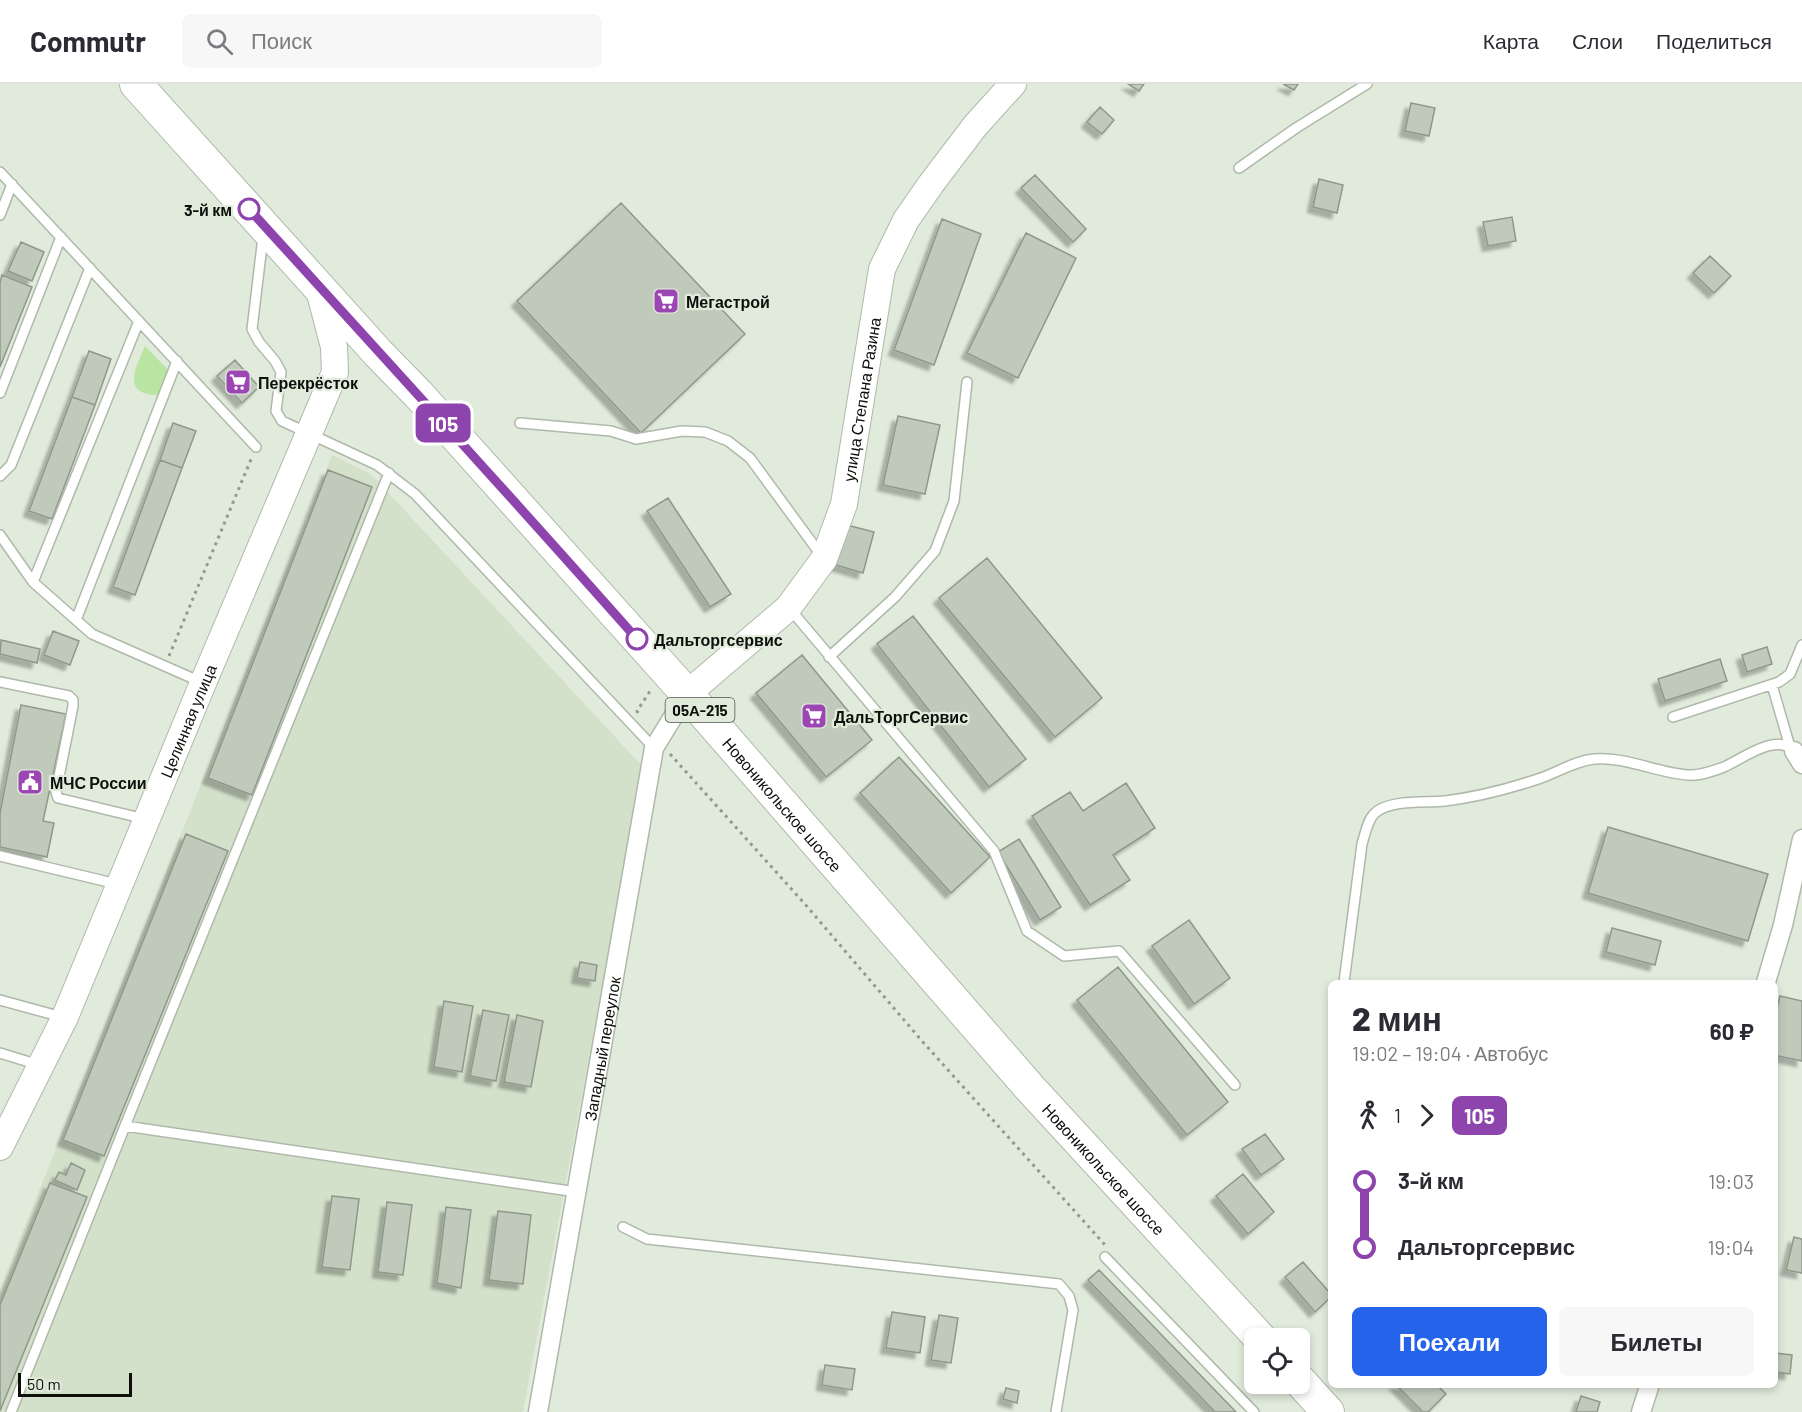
<!DOCTYPE html>
<html lang="ru">
<head>
<meta charset="utf-8">
<style>
	:root { --surface:#fff; --page:#f7f7f7; --text:#2b2b33; --muted:#7c7c81; --line:#e1e1e2; --accent:#2563eb }
	body { margin:0; font-family:Barlow,sans-serif; background:var(--page); color:var(--text); height:100vh; display:flex; flex-direction:column; font-size:22px; white-space:nowrap }
	* { box-sizing:border-box; margin:0 }
	p { font-size:20px; color:var(--muted) }
	.icon { flex:none; width:33px; height:33px; fill:none; stroke:currentColor; stroke-width:2; stroke-linecap:round; stroke-linejoin:round }
	.map { position:relative; flex:1; overflow:hidden }
	.details { position:absolute; left:1328px; top:896px; width:450px; height:408px; display:flex; flex-direction:column; background:var(--surface); border-radius:9px; box-shadow:0 3px 9px #0003 }
	.details>* { flex:none }
	.badge { padding:0 12px; border-radius:9px; font-size:21px; line-height:39px }
	.buttons { position:absolute; left:1244px; top:1244px; display:grid; gap:12px }
	.buttons a { display:grid; place-items:center; width:66px; height:66px; border-radius:9px; background:var(--surface); box-shadow:0 3px 9px #0003; font-size:30px }
	.scale { position:absolute; left:18px; bottom:15px; width:114px; box-sizing:border-box; padding-left:6px; border:3px solid #0c0f0a; border-top:0; font-size:16px; line-height:21px; white-space:nowrap; color:#0c0f0a; -webkit-text-stroke:4px #e1ebdc; paint-order:stroke }
	.map>.badge { position:absolute; translate:-50% -50%; box-shadow:0 0 0 3px #fff }
	.legs { display:flex; align-items:center; gap:9px; height:66px; padding:0 24px; font-size:20px }
	.legs p { margin-inline-start:auto }
	.head { display:flex; align-items:center; justify-content:space-between; height:102px; padding:0 24px }
	h1 { font-size:33px; font-weight:800; line-height:45px }
	.cta { display:flex; gap:12px; margin-top:auto; padding:12px 24px }
	.cta a { flex:1; height:69px; border-radius:9px; background:var(--accent); color:#fff; font-size:24px; font-weight:800; line-height:69px; text-align:center }
	.cta a+a { background:var(--page); color:var(--text) }
	ul { padding:0 24px; list-style:none }
	li { display:flex; align-items:center; gap:21px; height:66px; font-size:22px }
	li i { display:grid; place-items:center; width:9px; height:100%; margin:0 8px; background:currentColor }
	li i::after { content:''; width:15px; height:15px; margin:-8px; border:4px solid; border-radius:50%; background:var(--surface) }
	li p { margin-inline-start:auto }
	li:first-child i { background:linear-gradient(#0000 50%,currentColor 0) }
	li:last-child i { background:linear-gradient(currentColor 50%,#0000 0) }
	header { display:flex; align-items:center; gap:36px; box-sizing:border-box; height:84px; padding:0 30px; background:var(--surface); border-bottom:2px solid var(--line) }
	header strong { font-size:28px }
	nav { display:flex; gap:33px; margin-inline-start:auto; font-size:21px }
	.search { width:420px; height:54px; background:var(--page); display:flex; align-items:center; gap:15px; box-sizing:border-box; padding:0 21px; border-radius:9px; color:var(--muted); font-size:22px }
	.map>svg:first-child { display:block }
	.built { fill:#d3e1cb }
	.green { fill:#b9e4a1 }
	.building { fill:#c0cabb; stroke:#8f988a; stroke-width:1.5; filter:url(#shadow) }
	.lines { fill:none; stroke-linecap:round; stroke-linejoin:round }
	.lane-casing { stroke:#afb9aa; stroke-width:12 }
	.street-casing { stroke:#afb9aa; stroke-width:21 }
	.secondary-casing { stroke:#afb9aa; stroke-width:28 }
	.highway-casing { stroke:#afb9aa; stroke-width:34 }
	.path { stroke:#92998e; stroke-width:3; stroke-dasharray:3 4.5; stroke-linecap:butt }
	.lane { stroke:#fff; stroke-width:9 }
	.street { stroke:#fff; stroke-width:18 }
	.secondary { stroke:#fff; stroke-width:26 }
	.highway { stroke:#fff; stroke-width:32 }
	.line-1-casing { stroke:#fff; stroke-width:14 }
	.line-1 { stroke:#8e44ad; stroke-width:9 }
	.stop-1-dot { fill:#fff; stroke:#8e44ad; stroke-width:3 }
	.labels { text-anchor:middle; dominant-baseline:central; stroke-width:4.5; stroke-linejoin:round; paint-order:stroke }
	.shield { fill:#e1ebdc; stroke:#4c5149; stroke-width:1.5 }
	.shield-label { font-size:15px; font-weight:bold; fill:#0c0f0a }
	.stop-label { font-size:16px; font-weight:bold; fill:#0c0f0a; stroke:#e1ebdc; text-anchor:end }
	.poi-label { font-size:16px; font-weight:bold; fill:#0c0f0a; stroke:#e1ebdc; text-anchor:start }
	.street-label { font-size:16px; fill:#0c0f0a; stroke:#e1ebdc }
</style>
</head>
<body>
<header>
<strong>Commutr</strong>
<div class="search"><svg class="icon" aria-label="search" viewBox="0 0 24 24"><circle cx="10" cy="10" r="6"/><path d="M15 15l6 6"/></svg>Поиск</div>
<nav><a>Карта</a><a>Слои</a><a>Поделиться</a></nav>
</header>
<div class="map">
<svg width="1802" height="1328" viewBox="0 0 1802 1328">
	<defs>
		<filter id="shadow"><feDropShadow dx="-5.5" dy="5.5" stdDeviation="1.5" flood-color="#0004"/></filter>
	</defs>
	<rect width="100%" height="100%" fill="#e1ebdc"/>
	<path class="built" d="M 332,371 L 371,390 L 643,683 L 523,1328 L 0,1328 L 0,1205 Z"/>
	<path class="green" d="M 145,262 L 169,287 L 161,307 L 157,311 C 121,310 136,283 145,262 Z"/>
	<path class="building" d="M 1128,0 L 1144,0 L 1139,7 Z
		M 1283,0 L 1298,0 L 1294,6 Z
		M 1411,19 L 1435,24 L 1429,52 L 1405,47 Z
		M 1100,23 L 1114,36 L 1102,50 L 1087,38 Z
		M 1035,91 L 1086,145 L 1073,158 L 1021,104 Z
		M 1319,95 L 1343,101 L 1337,129 L 1313,123 Z
		M 621,119 L 745,250 L 641,349 L 517,217 Z
		M 1512,133 L 1516,157 L 1488,162 L 1483,138 Z
		M 942,135 L 981,150 L 934,281 L 894,266 Z
		M 1026,149 L 1076,174 L 1018,294 L 967,269 Z
		M 21,158 L 44,168 L 32,197 L 8,187 Z
		M 1710,172 L 1731,192 L 1714,209 L 1693,189 Z
		M 2,191 L 32,203 L 0,283 L 0,198 Z
		M 89,267 L 111,275 L 95,321 L 72,313 Z
		M 235,276 L 259,303 L 242,319 L 217,292 Z
		M 72,313 L 95,321 L 52,435 L 29,427 Z
		M 898,332 L 940,341 L 925,410 L 883,401 Z
		M 173,339 L 196,347 L 182,384 L 160,376 Z
		M 160,376 L 182,384 L 135,511 L 113,503 Z
		M 328,386 L 372,403 L 252,711 L 208,694 Z
		M 668,414 L 731,510 L 710,523 L 647,427 Z
		M 847,441 L 874,448 L 863,489 L 836,481 Z
		M 987,474 L 1102,614 L 1055,653 L 939,514 Z
		M 913,532 L 1026,675 L 989,703 L 877,560 Z
		M 53,547 L 79,557 L 70,581 L 44,571 Z
		M 1,556 L 40,565 L 37,579 L 0,570 Z
		M 1767,563 L 1772,580 L 1747,588 L 1742,571 Z
		M 802,571 L 872,656 L 826,693 L 756,609 Z
		M 1720,575 L 1727,597 L 1665,617 L 1658,595 Z
		M 21,621 L 66,630 L 43,737 L 54,739 L 47,773 L 0,763 L 0,729 Z
		M 899,673 L 990,773 L 951,809 L 860,709 Z
		M 1126,699 L 1155,744 L 1113,771 L 1130,796 L 1090,821 L 1032,732 L 1070,708 L 1083,727 Z
		M 1608,743 L 1768,790 L 1748,857 L 1588,809 Z
		M 186,750 L 228,767 L 104,1072 L 63,1056 Z
		M 1019,755 L 1061,823 L 1040,836 L 998,768 Z
		M 1189,836 L 1230,894 L 1194,920 L 1152,862 Z
		M 1612,844 L 1661,857 L 1655,881 L 1606,868 Z
		M 580,878 L 597,881 L 595,897 L 577,894 Z
		M 1118,883 L 1228,1018 L 1187,1051 L 1077,916 Z
		M 1780,912 L 1802,917 L 1802,977 L 1774,971 L 1774,936 Z
		M 444,917 L 473,922 L 462,988 L 434,983 Z
		M 483,926 L 509,931 L 496,997 L 470,992 Z
		M 517,931 L 543,937 L 531,1003 L 504,998 Z
		M 1265,1050 L 1284,1075 L 1261,1091 L 1242,1065 Z
		M 71,1079 L 85,1086 L 77,1106 L 55,1096 L 59,1088 L 66,1091 Z
		M 1243,1090 L 1274,1128 L 1248,1150 L 1216,1112 Z
		M 50,1099 L 87,1113 L 0,1327 L 0,1221 Z
		M 332,1112 L 359,1115 L 350,1186 L 322,1183 Z
		M 387,1118 L 412,1121 L 403,1191 L 378,1188 Z
		M 446,1123 L 471,1126 L 461,1204 L 437,1199 Z
		M 498,1127 L 531,1131 L 523,1200 L 489,1196 Z
		M 1794,1153 L 1802,1155 L 1802,1189 L 1786,1186 Z
		M 1303,1178 L 1330,1209 L 1330,1214 L 1315,1228 L 1285,1193 Z
		M 1099,1186 L 1236,1328 L 1215,1328 L 1088,1196 Z
		M 892,1228 L 925,1233 L 920,1269 L 886,1264 Z
		M 939,1231 L 958,1234 L 951,1279 L 931,1276 Z
		M 1774,1269 L 1792,1271 L 1790,1290 L 1774,1288 Z
		M 825,1281 L 855,1285 L 852,1306 L 822,1301 Z
		M 1395,1300 L 1436,1300 L 1446,1310 L 1428,1328 L 1423,1328 Z
		M 1006,1304 L 1019,1307 L 1017,1319 L 1003,1315 Z
		M 1581,1312 L 1600,1318 L 1597,1328 L 1576,1328 Z"/>
	<g class="lines">
		<g class="lane-casing">
			<path id="lane" d="M 1239,84 L 1296,44 L 1367,0
				M 0,88 L 256,363
				M 0,131 L 12,100
				M 263,153 L 252,245 L 259,258 L 275,277 L 281,288 L 276,327 L 282,337 L 377,381 L 415,410 L 654,664
				M 0,309 L 61,153
				M 520,339 L 611,347 L 636,355 L 682,347 L 705,348 L 728,357 L 750,374 L 821,471
				M 0,392 L 11,381 L 90,184
				M 0,451 L 33,498 L 92,550 L 201,598
				M 33,498 L 139,237
				M 790,525 L 994,767 L 1027,847 L 1064,872 L 1119,867 L 1235,1001
				M 76,536 L 177,277
				M 829,573 L 895,513 L 935,467 L 954,417 L 967,298
				M 0,598 L 69,612 L 73,616 L 73,622 L 56,708 L 58,714 L 145,735
				M 1772,601 L 1790,663
				M 1673,633 L 1779,598 L 1790,590 L 1802,561
				M 0,772 L 117,800
				M 1344,898 L 1362,760 C 1365,751 1367,737 1374,730 C 1388,715 1426,719 1445,717 C 1477,713 1508,705 1538,695 C 1557,689 1574,677 1594,675 C 1624,672 1658,689 1688,691 C 1700,692 1713,687 1724,683 C 1742,675 1777,648 1794,667
				M 0,916 L 62,933
				M 0,969 L 39,981
				M 125,1042 L 389,389
				M 623,1143 L 647,1155 L 1059,1200 L 1069,1212 L 1073,1226 L 1056,1328
				M 1105,1173 L 1254,1328
				M 11,1328 L 125,1042 L 577,1108"/>
		</g>
		<g class="street-casing">
			<g id="street">
				<path d="M 1794,667 L 1802,680"/>
				<path d="M 1766,898 L 1783,841 L 1802,755"/>
				<path id="s1" d="M 538,1328 L 654,664 L 687,610"/>
				<path d="M 1641,1328 L 1650,1300"/>
			</g>
		</g>
		<g class="secondary-casing">
			<g id="secondary">
				<path id="s2" d="M 687,610 L 788,524 L 824,475 L 844,420 L 882,185 L 906,136 L 931,100 L 975,42 L 1013,0"/>
				<path id="s3" d="M 0,1063 L 65,933 L 203,599 L 335,288 L 334,263 L 318,202"/>
			</g>
		</g>
		<g class="highway-casing">
			<g id="highway">
				<path id="s4" d="M 136,0 L 378,269 L 419,311 L 687,610 L 1030,1004 L 1260,1254"/>
				<path d="M 1299,1296 L 1328,1328"/>
			</g>
		</g>
		<path class="path" d="M 169,572 L 252,373
			M 638,629 L 637,627 L 652,604
			M 670,670 L 804,819 L 922,957 L 1105,1161"/>
		<use href="#lane" class="lane"/>
		<use href="#street" class="street"/>
		<use href="#secondary" class="secondary"/>
		<use href="#highway" class="highway"/>
	</g>
	<g class="lines">
		<g class="line-1-casing">
			<path id="line-1" d="M 249,125 C 379,268 509,410 637,555"/>
		</g>
		<use href="#line-1" class="line-1"/>
	</g>
	<defs>
		<g id="supermarket-square" transform="scale(1.35)"><rect x="-9" y="-9" width="18" height="18" rx="4" fill="#9c46b3" stroke="#e1ebdc"/><path d="M-6-5.5h2.5l.6 2H6L4.5 2H-2.5L-4.4-4H-6ZM-1.5 3.2a1.3 1.3 0 1 0 .1 0ZM3 3.2a1.3 1.3 0 1 0 .1 0Z" fill="#fff"/></g>
		<g id="civic-square" transform="scale(1.35)"><rect x="-9" y="-9" width="18" height="18" rx="4" fill="#9c46b3" stroke="#e1ebdc"/><path d="M-.6-6.5H3V-4.5H.6V-3L4-1V1h2V6H-6V1h2V-1L-.6-3ZM-1.2 2.5V6h2.4V2.5Z" fill="#fff"/></g>
	</defs>
	<g fill-rule="evenodd">
		<use href="#supermarket-square" x="666" y="217"/>
		<use href="#supermarket-square" x="238" y="298"/>
		<use href="#supermarket-square" x="814" y="632"/>
		<use href="#civic-square" x="30" y="698"/>
	</g>
	<g class="stop-1-dot">
		<circle cx="249" cy="125" r="10"/>
		<circle cx="637" cy="555" r="10"/>
	</g>
	<g class="labels">
		<rect class="shield" x="665.5" y="614" width="69" height="24" rx="4.5"/>
		<g class="shield-label">
			<text x="700" y="626">05А-215</text>
		</g>
		<g class="stop-label">
			<text x="232" y="125">3-й км</text>
			<text x="654" y="555" text-anchor="start">Дальторгсервис</text>
		</g>
		<g class="poi-label">
			<text x="686" y="217">Мегастрой</text>
			<text x="258" y="298">Перекрёсток</text>
			<text x="834" y="632">ДальТоргСервис</text>
			<text x="50" y="698">МЧС России</text>
		</g>
		<g class="street-label">
			<text stroke="none"><textPath href="#s2" startOffset="358">улица Степана Разина</textPath></text>
			<text stroke="none"><textPath href="#s3" startOffset="466">Целинная улица</textPath></text>
			<text stroke="none"><textPath href="#s4" startOffset="968">Новоникольское шоссе</textPath></text>
			<text stroke="none"><textPath href="#s1" startOffset="369">Западный переулок</textPath></text>
			<text stroke="none"><textPath href="#s4" startOffset="1454">Новоникольское шоссе</textPath></text>
		</g>
	</g>
</svg>
<div class="buttons">
<a><svg class="icon" aria-label="locate" viewBox="0 0 24 24"><circle cx="12" cy="12" r="6"/><path d="M12 2v4M12 18v4M2 12h4M18 12h4"/></svg></a>
</div>
<div class="scale">50 m</div>
<b class="badge" style="left:443px;top:339px;background:#8e44ad;color:#fff">105</b>
<section class="details">
<div class="head"><div><h1>2 мин</h1><p>19:02 – 19:04 · Автобус</p></div><b>60 ₽</b></div>
<div class="legs"><svg class="icon" aria-label="walk" viewBox="0 0 24 24"><circle cx="13" cy="4" r="2"/><path d="M13 8l-2 6 4 7M11 14l-3 7M7 12l3-4h3l4 4"/></svg>1<svg class="icon" aria-label="forward" viewBox="0 0 24 24"><path d="M9 5l7 7-7 7"/></svg><b class="badge" style="background:#8e44ad;color:#fff">105</b></div>
<ul>
<li><i style="color:#8e44ad"></i><b>3-й км</b><p>19:03</p></li>
<li><i style="color:#8e44ad"></i><b>Дальторгсервис</b><p>19:04</p></li>
</ul>
<div class="cta"><a>Поехали</a><a>Билеты</a></div>
</section>
</div>
</body>
</html>
